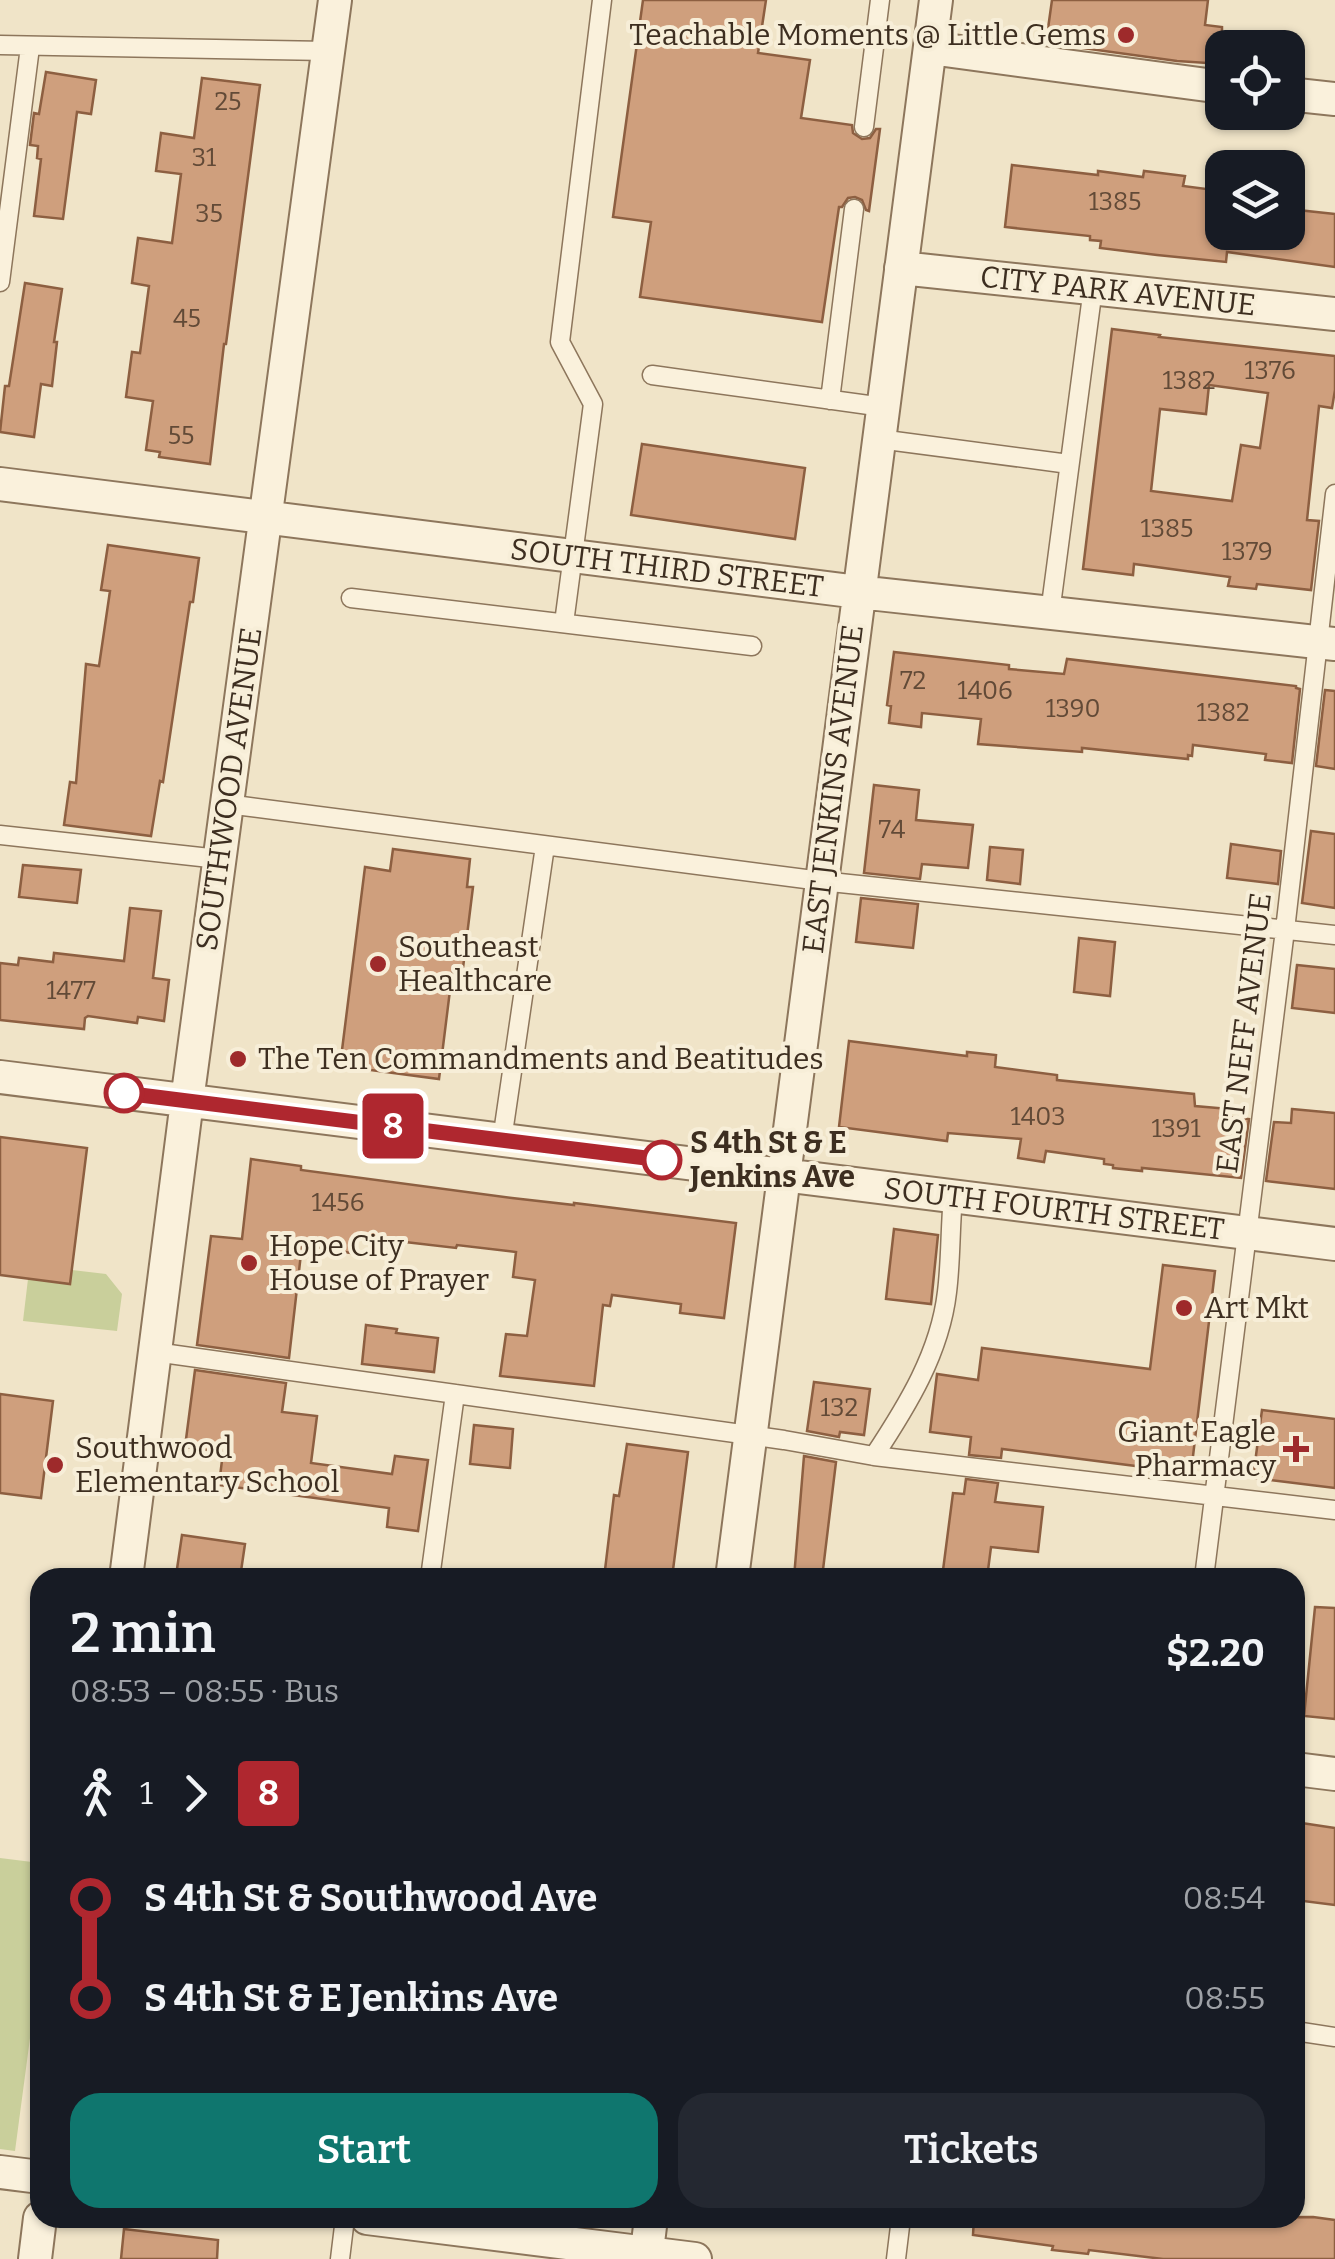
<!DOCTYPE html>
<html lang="en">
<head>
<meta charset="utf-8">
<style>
	:root { --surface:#171b24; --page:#242831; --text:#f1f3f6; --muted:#9ea1a6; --accent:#0f766e }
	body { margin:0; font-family:Bitter,serif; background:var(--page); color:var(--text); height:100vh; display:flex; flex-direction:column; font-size:38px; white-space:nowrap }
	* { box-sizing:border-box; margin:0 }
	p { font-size:32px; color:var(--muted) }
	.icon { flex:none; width:55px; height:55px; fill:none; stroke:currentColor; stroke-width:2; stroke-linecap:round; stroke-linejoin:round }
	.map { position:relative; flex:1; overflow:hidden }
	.details { position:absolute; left:30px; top:1568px; width:1275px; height:660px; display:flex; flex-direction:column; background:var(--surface); border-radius:30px; box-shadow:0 2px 8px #0004 }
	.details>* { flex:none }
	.badge { padding:0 20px; border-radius:8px; font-size:35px; line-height:65px }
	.tools { position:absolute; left:1205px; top:30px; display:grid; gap:20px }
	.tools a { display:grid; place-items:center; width:100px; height:100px; border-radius:20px; background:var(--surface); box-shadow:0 2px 8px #0004; font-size:50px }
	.map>.badge { position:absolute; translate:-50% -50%; box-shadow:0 0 0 5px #fff }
	.legs { display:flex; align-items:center; gap:15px; height:110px; padding:0 40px; font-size:32px }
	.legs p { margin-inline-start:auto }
	.overview { display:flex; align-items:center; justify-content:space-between; height:170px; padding:0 40px }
	h1 { font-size:55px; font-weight:600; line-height:75px }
	.primary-button { display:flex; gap:20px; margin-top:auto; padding:20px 40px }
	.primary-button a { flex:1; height:115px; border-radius:30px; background:var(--accent); color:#fff; font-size:40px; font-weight:600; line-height:115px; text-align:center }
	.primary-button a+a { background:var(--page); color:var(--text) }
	ul { padding:0 40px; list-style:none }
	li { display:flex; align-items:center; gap:35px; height:100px; font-size:38px }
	li i { display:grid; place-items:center; width:15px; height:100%; margin:0 12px; background:currentColor }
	li i::after { content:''; width:25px; height:25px; margin:-12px; border:8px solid; border-radius:50%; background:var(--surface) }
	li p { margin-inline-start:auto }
	li:first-child i { background:linear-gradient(#0000 50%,currentColor 0) }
	li:last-child i { background:linear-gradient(currentColor 50%,#0000 0) }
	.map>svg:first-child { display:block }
	.green { fill:#c9cf9b }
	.building { fill:#cf9f7d; stroke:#8d5f41; stroke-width:2.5; fill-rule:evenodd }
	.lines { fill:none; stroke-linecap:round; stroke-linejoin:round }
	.lane-casing { stroke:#8d765c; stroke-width:21 }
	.street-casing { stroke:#8d765c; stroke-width:36 }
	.lane { stroke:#faf1dc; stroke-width:18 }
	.street { stroke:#faf1dc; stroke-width:32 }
	.line-1-casing { stroke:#fff; stroke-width:22 }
	.line-1 { stroke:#af272f; stroke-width:15 }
	.poi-dot { fill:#9e2a2b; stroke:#f7eed8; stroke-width:4 }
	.stop-1-dot { fill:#fff; stroke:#af272f; stroke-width:5 }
	.labels { text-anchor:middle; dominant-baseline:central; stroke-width:8; stroke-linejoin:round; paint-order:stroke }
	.number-label { font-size:25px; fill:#624a37 }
	.poi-label { font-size:30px; fill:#3d2e20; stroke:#f7eed8; text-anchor:start }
	.street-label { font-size:30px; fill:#3d2e20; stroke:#f7eed8 }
	.stop-label { font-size:30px; font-weight:bold; fill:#3d2e20; stroke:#f7eed8; text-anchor:start }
</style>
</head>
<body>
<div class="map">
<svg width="1335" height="2259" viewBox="0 0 1335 2259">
	<rect width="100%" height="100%" fill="#f0e4c8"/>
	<path class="green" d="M 72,1270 L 106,1274 L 122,1294 L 117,1331 L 23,1321 L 28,1279 L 69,1284 Z
		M 0,1858 L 40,1863 L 40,1963 L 15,2151 L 0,2149 Z"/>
	<path class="building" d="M 643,0 L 766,0 L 758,53 L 810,60 L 801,118 L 852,125 L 853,133 L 862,139 L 870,138 L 876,129 L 880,129 L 869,211 L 866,210 L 862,200 L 855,197 L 848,198 L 842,207 L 839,207 L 822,322 L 640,297 L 651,222 L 613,217 Z
		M 1052,0 L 1208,0 L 1205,25 L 1222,27 L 1222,64 L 1177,61 L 1046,43 Z
		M 46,72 L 96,80 L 91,114 L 77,112 L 63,219 L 34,216 L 41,159 L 37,158 L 38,146 L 30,145 L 34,113 L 39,114 Z
		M 202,78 L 260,85 L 226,344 L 224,344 L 210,464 L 159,457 L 160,452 L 146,450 L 153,401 L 126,397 L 132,352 L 140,353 L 149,286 L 132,283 L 138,238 L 172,243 L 181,174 L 156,171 L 161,133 L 194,138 Z
		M 1012,165 L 1098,175 L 1098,171 L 1143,177 L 1144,171 L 1185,176 L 1183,186 L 1222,191 L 1222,232 L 1288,232 L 1288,209 L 1335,214 L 1335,267 L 1227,252 L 1226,262 L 1157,255 L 1100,248 L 1101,241 L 1090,240 L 1090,236 L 1005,227 Z
		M 25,283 L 62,289 L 54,342 L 57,342 L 52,386 L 41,384 L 34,437 L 0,432 L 5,386 L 9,386 Z
		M 1112,329 L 1160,335 L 1159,337 L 1335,356 L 1335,390 L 1332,408 L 1319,406 L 1307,520 L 1319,521 L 1311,590 L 1257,584 L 1256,589 L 1228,586 L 1230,577 L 1134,564 L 1133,575 L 1083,569 ZM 1209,385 L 1268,393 L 1260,448 L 1241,445 L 1232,501 L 1151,491 L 1160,409 L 1206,414 Z
		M 642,444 L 805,468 L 795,539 L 631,515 Z
		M 108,545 L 199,558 L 193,602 L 190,602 L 163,782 L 160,781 L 151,836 L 64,825 L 70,782 L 76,783 L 86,664 L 99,666 L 110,591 L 101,590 Z
		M 894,652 L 1009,665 L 1009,669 L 1064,674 L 1067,659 L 1296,686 L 1296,688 L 1300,689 L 1292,763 L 1265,760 L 1266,754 L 1193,745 L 1192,756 L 1188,755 L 1188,759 L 1082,748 L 1082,752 L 978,744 L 981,719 L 922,713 L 921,727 L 889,723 L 891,706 L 887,705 Z
		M 1325,690 L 1335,691 L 1335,769 L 1316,766 Z
		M 874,785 L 919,790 L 916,820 L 973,825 L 968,868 L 922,864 L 920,879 L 864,873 Z
		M 1311,831 L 1335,834 L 1335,908 L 1302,903 Z
		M 1231,844 L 1281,851 L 1278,884 L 1227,878 Z
		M 990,847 L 1023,850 L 1020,884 L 987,880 Z
		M 393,849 L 470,859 L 467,887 L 473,887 L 463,968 L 453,966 L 439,1079 L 340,1066 L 365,867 L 390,871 Z
		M 23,865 L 81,870 L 77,903 L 19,897 Z
		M 861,898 L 918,904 L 913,948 L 856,942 Z
		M 130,908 L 161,911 L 153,978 L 169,980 L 164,1021 L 138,1017 L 137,1023 L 88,1016 L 85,1018 L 84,1029 L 0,1020 L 0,963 L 18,965 L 19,958 L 53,962 L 54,953 L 124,961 Z
		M 1079,938 L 1115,942 L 1110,996 L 1074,992 Z
		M 1297,965 L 1335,969 L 1335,1013 L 1292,1008 Z
		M 849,1041 L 967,1056 L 967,1052 L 996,1055 L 995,1067 L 1057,1075 L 1057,1080 L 1194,1094 L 1195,1106 L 1230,1109 L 1228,1117 L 1249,1119 L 1241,1178 L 1142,1168 L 1142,1171 L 1113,1168 L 1113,1165 L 1104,1164 L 1104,1159 L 1046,1151 L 1044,1162 L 1018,1158 L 1021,1139 L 948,1133 L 947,1141 L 839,1127 Z
		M 1292,1109 L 1335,1113 L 1335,1189 L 1266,1181 L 1274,1122 L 1291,1123 Z
		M 0,1137 L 87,1148 L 70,1284 L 0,1275 Z
		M 251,1159 L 301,1166 L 301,1170 L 512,1198 L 574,1205 L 574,1203 L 736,1223 L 724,1318 L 680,1313 L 681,1304 L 612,1295 L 610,1306 L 603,1305 L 594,1386 L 500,1376 L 506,1334 L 527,1336 L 535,1280 L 513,1277 L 516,1252 L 457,1245 L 456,1248 L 353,1236 L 351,1253 L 302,1245 L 289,1358 L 197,1345 L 211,1236 L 242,1239 Z
		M 894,1229 L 938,1235 L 931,1304 L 886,1299 Z
		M 1163,1265 L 1215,1271 L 1191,1473 L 1002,1449 L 1001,1458 L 969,1455 L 971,1437 L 930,1432 L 937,1374 L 978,1380 L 982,1348 L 1150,1369 Z
		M 366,1325 L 397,1329 L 396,1333 L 438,1338 L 434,1372 L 362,1364 Z
		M 195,1370 L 286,1383 L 282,1412 L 317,1416 L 311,1463 L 392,1474 L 395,1456 L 428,1460 L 418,1531 L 387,1527 L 389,1508 L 219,1485 L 223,1452 L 185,1447 Z
		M 814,1382 L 870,1389 L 864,1435 L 840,1432 L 839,1437 L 807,1431 Z
		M 0,1394 L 53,1401 L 41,1498 L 0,1493 Z
		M 1262,1410 L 1335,1419 L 1335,1488 L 1253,1478 Z
		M 474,1425 L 513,1429 L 510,1468 L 470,1464 Z
		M 627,1444 L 688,1452 L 672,1578 L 619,1578 L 620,1572 L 605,1570 L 614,1495 L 619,1496 Z
		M 804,1456 L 836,1462 L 822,1578 L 794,1578 Z
		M 966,1479 L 998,1483 L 995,1502 L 1043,1507 L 1038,1552 L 991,1547 L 987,1578 L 942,1578 L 953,1493 L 964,1494 Z
		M 182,1535 L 245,1544 L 240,1578 L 197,1578 L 198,1572 L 177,1569 Z
		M 1315,1607 L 1335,1608 L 1335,1719 L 1304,1716 Z
		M 1295,1822 L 1335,1828 L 1335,1905 L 1295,1900 Z
		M 1313,2217 L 1335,2220 L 1335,2259 L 1163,2259 L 1089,2250 L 1088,2254 L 1052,2250 L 1053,2246 L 973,2235 L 974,2218 Z
		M 124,2229 L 218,2240 L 217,2259 L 121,2259 Z"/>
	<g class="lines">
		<g class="lane-casing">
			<path id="lane" d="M 0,45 L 328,51
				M 864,127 L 880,0
				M 0,282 L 30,47
				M 652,375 L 883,407
				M 830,400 L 854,209
				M 879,439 L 1069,464
				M 351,598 L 752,646
				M 1050,613 L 1093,288
				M 564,623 L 593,404 L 560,342 L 602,0
				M 227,804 L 821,881 L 1335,935
				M 0,835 L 219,859
				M 502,1140 L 545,846
				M 155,1352 L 784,1440 L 874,1456 L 1335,1510
				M 874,1456 C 907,1406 940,1353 947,1292 C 951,1260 950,1228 953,1197
				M 430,1578 L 455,1394
				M 1204,1578 L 1285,930 L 1335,494
				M 1295,2031 L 1335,2037
				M 340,2259 L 345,2218
				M 896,2259 L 901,2218"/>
		</g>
		<g class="street-casing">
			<path id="street" d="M 930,48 L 1222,87
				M 1288,94 L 1335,99
				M 901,268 L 1335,314
				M 0,484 L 859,592 L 1335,644
				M 0,1077 L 1335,1244
				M 126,1578 L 187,1101 L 335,0
				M 732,1578 L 936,0
				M 1295,1769 L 1335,1774
				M 0,2172 L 40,2177
				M 367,2218 L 695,2259
				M 35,2259 L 40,2218
				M 646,2259 L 651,2218"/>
		</g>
		<use href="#lane" class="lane"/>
		<use href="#street" class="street"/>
	</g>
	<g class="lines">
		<g class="line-1-casing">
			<path id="line-1" d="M 124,1093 L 662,1160"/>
		</g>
		<use href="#line-1" class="line-1"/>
	</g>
	<g class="poi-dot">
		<circle cx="1126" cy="35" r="10"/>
		<circle cx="378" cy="964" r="10"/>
		<circle cx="238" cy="1059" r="10"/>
		<circle cx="249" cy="1263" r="10"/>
		<circle cx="1184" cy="1308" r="10"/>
		<path d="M1291 1434h10v10h10v10h-10v10h-10v-10h-10v-10h10z"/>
		<circle cx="55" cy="1465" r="10"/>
	</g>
	<g class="stop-1-dot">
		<circle cx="124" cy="1093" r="18"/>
		<circle cx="662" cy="1160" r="18"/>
	</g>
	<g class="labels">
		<g class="number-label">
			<text x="228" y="102">25</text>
			<text x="204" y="158">31</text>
			<text x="1115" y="202">1385</text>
			<text x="209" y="214">35</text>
			<text x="187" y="319">45</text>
			<text x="1270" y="371">1376</text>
			<text x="1189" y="381">1382</text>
			<text x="181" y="436">55</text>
			<text x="1167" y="529">1385</text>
			<text x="1247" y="552">1379</text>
			<text x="913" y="681">72</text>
			<text x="985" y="691">1406</text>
			<text x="1073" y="709">1390</text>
			<text x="1223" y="713">1382</text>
			<text x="892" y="830">74</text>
			<text x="71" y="991">1477</text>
			<text x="1038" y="1117">1403</text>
			<text x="1176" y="1129">1391</text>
			<text x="338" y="1203">1456</text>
			<text x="839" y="1408">132</text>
		</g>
		<g class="poi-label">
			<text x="1106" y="35" text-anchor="end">Teachable Moments @ Little Gems</text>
			<text x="398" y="947">Southeast<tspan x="398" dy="34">Healthcare</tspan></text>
			<text x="258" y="1059">The Ten Commandments and Beatitudes</text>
			<text x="269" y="1246">Hope City<tspan x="269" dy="34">House of Prayer</tspan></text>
			<text x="1204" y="1308">Art Mkt</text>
			<text x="1276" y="1432" text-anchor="end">Giant Eagle<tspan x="1276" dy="34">Pharmacy</tspan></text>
			<text x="75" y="1448">Southwood<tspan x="75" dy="34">Elementary School</tspan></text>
		</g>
		<g class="street-label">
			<text transform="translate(1118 291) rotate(6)">CITY PARK AVENUE</text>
			<text transform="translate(667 568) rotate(7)">SOUTH THIRD STREET</text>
			<text transform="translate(229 789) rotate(-82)">SOUTHWOOD AVENUE</text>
			<text transform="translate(833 789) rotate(-83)">EAST JENKINS AVENUE</text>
			<text transform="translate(1244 1033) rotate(-83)">EAST NEFF AVENUE</text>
			<text transform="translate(1054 1209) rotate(7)">SOUTH FOURTH STREET</text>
		</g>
		<g class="stop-label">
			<text x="690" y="1143">S 4th St &amp; E<tspan x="690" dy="34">Jenkins Ave</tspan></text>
		</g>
	</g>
</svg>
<div class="tools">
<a><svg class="icon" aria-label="locate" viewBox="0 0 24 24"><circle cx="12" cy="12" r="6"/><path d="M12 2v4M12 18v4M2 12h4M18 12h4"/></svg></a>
<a><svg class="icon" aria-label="layers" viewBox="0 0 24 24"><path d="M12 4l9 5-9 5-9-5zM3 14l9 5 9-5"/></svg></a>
</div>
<b class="badge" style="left:393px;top:1126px;background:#af272f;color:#fff">8</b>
<section class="details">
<div class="overview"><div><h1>2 min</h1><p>08:53 – 08:55 · Bus</p></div><b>$2.20</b></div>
<div class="legs"><svg class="icon" aria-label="walk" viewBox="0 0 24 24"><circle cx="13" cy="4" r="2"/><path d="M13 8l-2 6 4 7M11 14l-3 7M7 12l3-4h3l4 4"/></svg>1<svg class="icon" aria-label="forward" viewBox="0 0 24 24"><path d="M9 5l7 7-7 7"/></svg><b class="badge" style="background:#af272f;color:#fff">8</b></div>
<ul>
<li><i style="color:#af272f"></i><b>S 4th St &amp; Southwood Ave</b><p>08:54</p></li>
<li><i style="color:#af272f"></i><b>S 4th St &amp; E Jenkins Ave</b><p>08:55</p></li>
</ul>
<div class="primary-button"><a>Start</a><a>Tickets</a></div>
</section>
</div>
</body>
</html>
